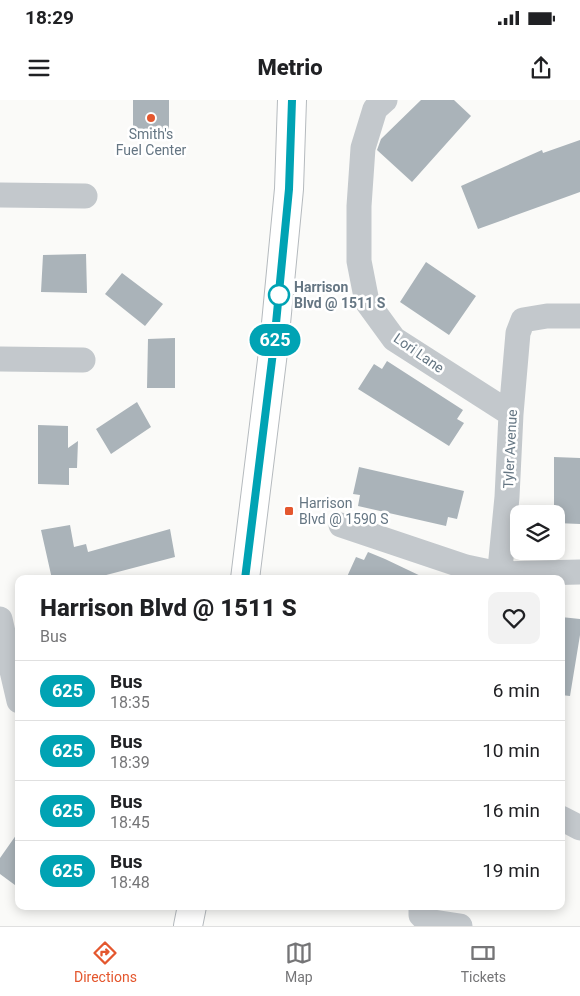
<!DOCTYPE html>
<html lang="en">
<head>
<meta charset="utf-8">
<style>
	:root { --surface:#fff; --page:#f2f2f2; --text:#202124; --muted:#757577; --line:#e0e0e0; --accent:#e4572e }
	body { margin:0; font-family:Roboto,sans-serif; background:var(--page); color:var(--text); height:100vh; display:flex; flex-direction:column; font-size:19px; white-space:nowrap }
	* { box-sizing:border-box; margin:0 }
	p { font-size:16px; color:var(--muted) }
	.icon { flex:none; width:28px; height:28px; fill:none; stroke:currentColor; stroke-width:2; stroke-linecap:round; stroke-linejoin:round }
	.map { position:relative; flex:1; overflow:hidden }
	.panel { position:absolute; left:15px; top:475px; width:550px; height:335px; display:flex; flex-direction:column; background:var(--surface); border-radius:10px; box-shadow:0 2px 12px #0003 }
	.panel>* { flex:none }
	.badge { padding:0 10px; border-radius:16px; font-size:18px; line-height:32px }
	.tools { position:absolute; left:510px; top:405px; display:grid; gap:10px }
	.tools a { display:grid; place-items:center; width:55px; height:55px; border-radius:10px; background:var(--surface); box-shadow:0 2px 12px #0003; font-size:25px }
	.map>.badge { position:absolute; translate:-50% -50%; box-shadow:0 0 0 2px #fff }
	.round { display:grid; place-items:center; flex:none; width:52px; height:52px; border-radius:10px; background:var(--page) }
	.head { display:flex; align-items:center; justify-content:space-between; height:85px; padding:0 25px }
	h1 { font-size:24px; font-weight:800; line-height:38px }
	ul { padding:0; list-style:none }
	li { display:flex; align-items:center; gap:15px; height:60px; padding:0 25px; border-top:1px solid var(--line) }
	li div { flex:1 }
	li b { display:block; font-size:19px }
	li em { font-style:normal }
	li .badge { min-width:55px; font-weight:700; text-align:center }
	.status { display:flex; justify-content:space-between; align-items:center; height:35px; padding:0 25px; background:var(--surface); direction:ltr }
	.status svg { height:14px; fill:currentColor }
	header { display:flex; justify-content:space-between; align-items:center; height:65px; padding:0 25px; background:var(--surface); font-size:22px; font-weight:800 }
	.tabs { display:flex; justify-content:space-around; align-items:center; height:70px; border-top:1px solid var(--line); background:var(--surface); font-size:14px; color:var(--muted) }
	.tabs a { display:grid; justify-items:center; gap:2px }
	.tabs .active { color:var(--accent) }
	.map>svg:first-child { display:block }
	.building { fill:#aab3b9 }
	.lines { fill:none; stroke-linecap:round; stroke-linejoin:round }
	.major-casing { stroke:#b5babe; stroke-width:30 }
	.minor { stroke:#c3c8cc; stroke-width:25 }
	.major { stroke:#fff; stroke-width:28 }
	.line-casing { stroke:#fff; stroke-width:11 }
	.line { stroke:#00a3b4; stroke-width:8 }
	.poi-dot { fill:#e4572e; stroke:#fff; stroke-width:2 }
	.stop-dot { fill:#fff; stroke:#00a3b4; stroke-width:2.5 }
	.labels { text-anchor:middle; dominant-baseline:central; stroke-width:5; stroke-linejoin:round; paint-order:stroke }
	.poi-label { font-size:14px; fill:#657683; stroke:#fff }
	.stop-label { font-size:14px; font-weight:bold; fill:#657683; stroke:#fff; text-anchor:start }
	.street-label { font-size:14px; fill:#657683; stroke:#fff }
</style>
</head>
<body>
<div class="status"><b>18:29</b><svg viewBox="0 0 49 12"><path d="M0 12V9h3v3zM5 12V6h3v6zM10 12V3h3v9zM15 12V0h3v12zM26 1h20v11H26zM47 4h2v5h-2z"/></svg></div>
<header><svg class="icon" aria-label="menu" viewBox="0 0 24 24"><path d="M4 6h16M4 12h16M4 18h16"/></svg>Metrio<svg class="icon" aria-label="share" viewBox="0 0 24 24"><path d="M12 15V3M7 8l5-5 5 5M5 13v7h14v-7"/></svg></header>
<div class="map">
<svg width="580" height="826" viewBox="0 0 580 826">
	<rect width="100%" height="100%" fill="#fafaf8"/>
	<path class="building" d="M 133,0 L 169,0 L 169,36 L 133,36 Z
		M 421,0 L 454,0 L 471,16 L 412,82 L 377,50 L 381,39 Z
		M 580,40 L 580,92 L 478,129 L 461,86 L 542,50 L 543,53 Z
		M 86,154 L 87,193 L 41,192 L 43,155 Z
		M 426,162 L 476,196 L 449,235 L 400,202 Z
		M 122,173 L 163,204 L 145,226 L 105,194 Z
		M 175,238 L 175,288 L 147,288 L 148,239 Z
		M 387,261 L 463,310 L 457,319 L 464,323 L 449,346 L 358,289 L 374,264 L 382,269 Z
		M 137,302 L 151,327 L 111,354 L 96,329 Z
		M 38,325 L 68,326 L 68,348 L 78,341 L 77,368 L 69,368 L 69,385 L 38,384 Z
		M 554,357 L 580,358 L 580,424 L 556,423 L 556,414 L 554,414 Z
		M 359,367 L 464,391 L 457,419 L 448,417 L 446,426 L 358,406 L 360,395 L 353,394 Z
		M 70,425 L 74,447 L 86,444 L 88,452 L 170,429 L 175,457 L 91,479 L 52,479 L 41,430 Z
		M 368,452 L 385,459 L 427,479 L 346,479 L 356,457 L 364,460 Z
		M 561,517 L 580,519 L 580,535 L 570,596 L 561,595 Z
		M 19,731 L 19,788 L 0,774 L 0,758 Z"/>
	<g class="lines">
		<g class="major-casing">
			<path id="major" d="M 245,479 L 274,244 L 289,89 L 292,0
				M 188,826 L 192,806"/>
		</g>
		<path class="minor" d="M 385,0 L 375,9 L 363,48 L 359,106 L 359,161 L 367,202 L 394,239 L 511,314
			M 0,95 L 85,96
			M 0,259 L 83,260
			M 341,425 L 466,467 L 499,474 L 580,472
			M 499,479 L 507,397 L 511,314 L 518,233 L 523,220 L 547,216 L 580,216
			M 0,519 L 19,601
			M 561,718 L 580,728
			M 421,806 L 421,815 L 427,821 L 460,826"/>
		<use href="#major" class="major"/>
	</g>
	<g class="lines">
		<g class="line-casing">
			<path id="line" d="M 245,479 L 274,244 L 289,89 L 292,0"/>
		</g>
		<use href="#line" class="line"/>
	</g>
	<g class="poi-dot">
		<circle cx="151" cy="18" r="5"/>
		<rect x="284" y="406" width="10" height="10" rx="2.5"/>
	</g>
	<circle class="stop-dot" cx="279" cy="195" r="10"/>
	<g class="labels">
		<g class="poi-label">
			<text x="151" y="34">Smith's<tspan x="151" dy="16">Fuel Center</tspan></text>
			<text x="299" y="403" text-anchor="start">Harrison<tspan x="299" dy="16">Blvd @ 1590 S</tspan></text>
		</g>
		<g class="stop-label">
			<text x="294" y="187">Harrison<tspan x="294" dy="16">Blvd @ 1511 S</tspan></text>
		</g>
		<g class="street-label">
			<text transform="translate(419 253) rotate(35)">Lori Lane</text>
			<text transform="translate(510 349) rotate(-87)">Tyler Avenue</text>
		</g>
	</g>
</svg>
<div class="tools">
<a><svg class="icon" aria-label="layers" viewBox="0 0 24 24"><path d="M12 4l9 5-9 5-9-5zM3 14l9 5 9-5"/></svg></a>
</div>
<b class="badge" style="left:275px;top:240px;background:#00a3b4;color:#fff">625</b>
<section class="panel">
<div class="head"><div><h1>Harrison Blvd @ 1511 S</h1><p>Bus</p></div><a class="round"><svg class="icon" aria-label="heart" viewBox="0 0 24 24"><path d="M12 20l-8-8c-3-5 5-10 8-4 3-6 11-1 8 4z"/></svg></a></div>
<ul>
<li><span class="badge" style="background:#00a3b4;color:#fff">625</span><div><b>Bus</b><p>18:35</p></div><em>6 min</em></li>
<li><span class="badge" style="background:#00a3b4;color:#fff">625</span><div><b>Bus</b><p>18:39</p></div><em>10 min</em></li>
<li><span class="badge" style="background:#00a3b4;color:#fff">625</span><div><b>Bus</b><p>18:45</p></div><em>16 min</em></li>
<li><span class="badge" style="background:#00a3b4;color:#fff">625</span><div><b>Bus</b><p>18:48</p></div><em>19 min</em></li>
</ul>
</section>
</div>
<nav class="tabs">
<a class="active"><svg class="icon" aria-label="directions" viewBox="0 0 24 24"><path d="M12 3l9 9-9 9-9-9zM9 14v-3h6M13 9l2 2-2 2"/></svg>Directions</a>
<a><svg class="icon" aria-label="map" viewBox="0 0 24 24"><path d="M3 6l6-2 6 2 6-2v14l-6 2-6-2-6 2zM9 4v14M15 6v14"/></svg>Map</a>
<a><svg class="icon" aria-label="tickets" viewBox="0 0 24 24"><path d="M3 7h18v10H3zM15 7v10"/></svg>Tickets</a>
</nav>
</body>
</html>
